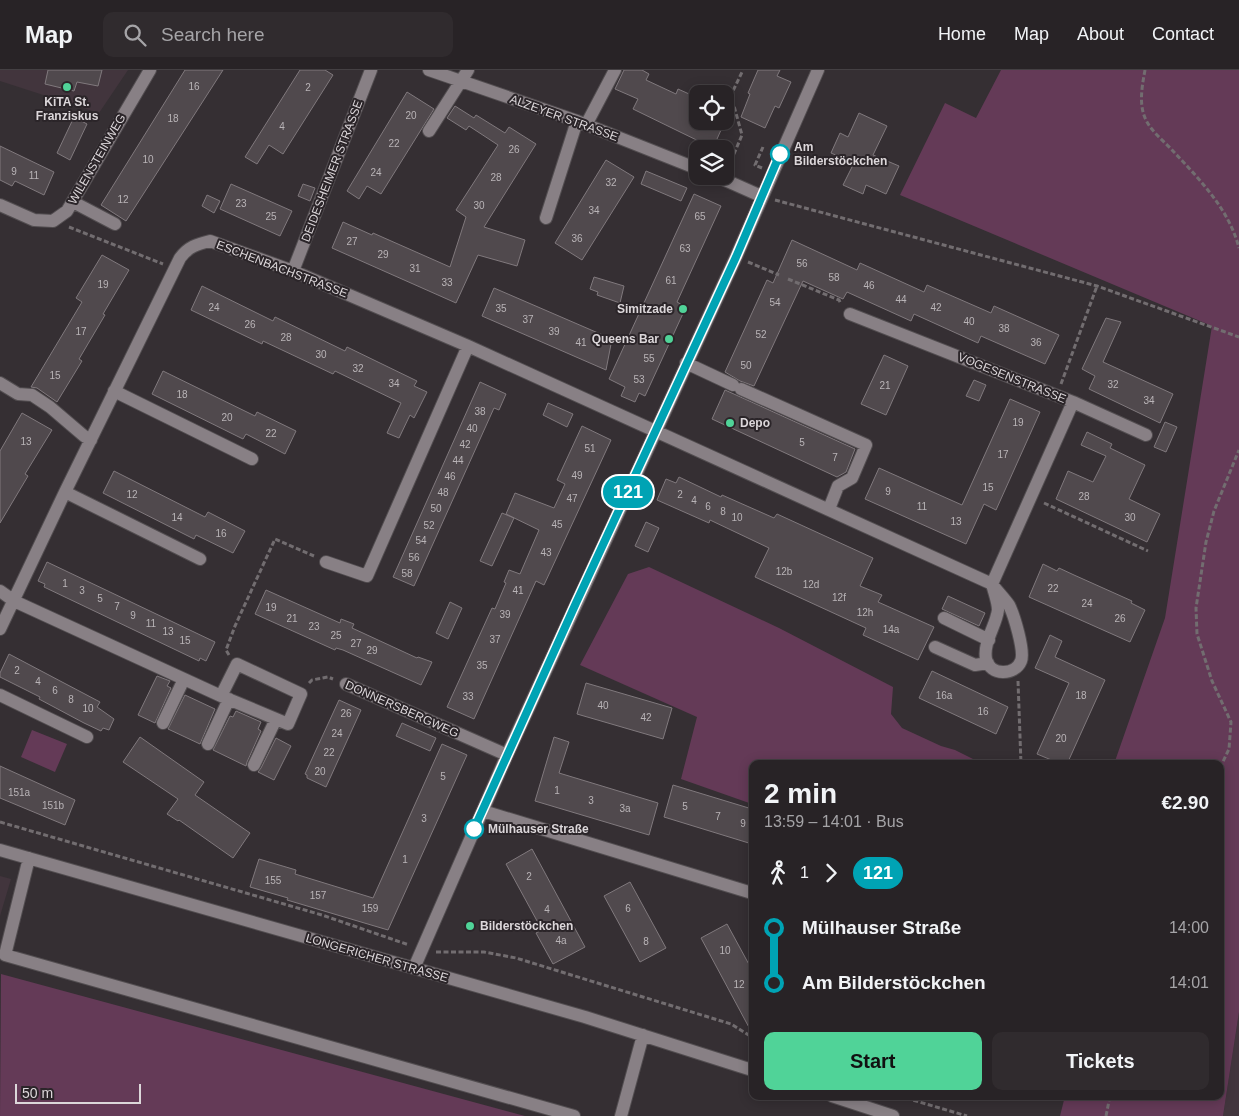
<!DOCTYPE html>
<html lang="en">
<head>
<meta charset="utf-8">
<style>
	:root { --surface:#282326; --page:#302b2e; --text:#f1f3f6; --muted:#a5a4a7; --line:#444043; --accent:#50d398 }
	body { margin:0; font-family:Arial,sans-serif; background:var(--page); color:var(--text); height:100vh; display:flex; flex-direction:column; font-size:19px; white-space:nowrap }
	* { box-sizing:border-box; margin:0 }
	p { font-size:16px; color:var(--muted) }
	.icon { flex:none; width:28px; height:28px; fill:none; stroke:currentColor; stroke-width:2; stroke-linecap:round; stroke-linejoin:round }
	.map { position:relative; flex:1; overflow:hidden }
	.details { position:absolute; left:749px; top:690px; width:475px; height:340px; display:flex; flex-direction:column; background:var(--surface); border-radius:10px; box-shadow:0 2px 12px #0003,0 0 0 1px var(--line) }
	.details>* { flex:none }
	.badge { padding:0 10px; border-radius:16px; font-size:18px; line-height:32px }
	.fabs { position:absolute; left:689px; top:15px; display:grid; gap:10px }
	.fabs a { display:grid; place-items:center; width:45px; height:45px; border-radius:10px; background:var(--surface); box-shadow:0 2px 12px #0003,0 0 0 1px var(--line); font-size:25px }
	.scale { position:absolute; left:15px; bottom:12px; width:126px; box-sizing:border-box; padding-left:5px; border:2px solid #dcd7da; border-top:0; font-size:14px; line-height:18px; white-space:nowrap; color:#dcd7da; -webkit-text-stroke:4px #2b2529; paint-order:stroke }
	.map>.badge { position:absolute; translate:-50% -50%; box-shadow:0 0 0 2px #fff }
	.legs { display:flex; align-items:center; gap:8px; height:55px; padding:0 15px; font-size:16px }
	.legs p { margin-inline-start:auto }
	.head { display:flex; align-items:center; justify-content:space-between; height:85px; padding:0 15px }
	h1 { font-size:28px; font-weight:700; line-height:38px }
	.cta { display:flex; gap:10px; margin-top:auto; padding:10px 15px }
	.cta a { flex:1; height:58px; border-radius:10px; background:var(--accent); color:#111; font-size:20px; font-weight:700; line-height:58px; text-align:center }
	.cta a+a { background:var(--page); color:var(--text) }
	ul { padding:0 15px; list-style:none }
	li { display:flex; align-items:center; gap:18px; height:55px; font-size:19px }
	li i { display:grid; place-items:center; width:8px; height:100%; margin:0 6px; background:currentColor }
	li i::after { content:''; width:12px; height:12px; margin:-6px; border:4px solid; border-radius:50%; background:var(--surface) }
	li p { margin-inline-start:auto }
	li:first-child i { background:linear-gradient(#0000 50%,currentColor 0) }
	li:last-child i { background:linear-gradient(currentColor 50%,#0000 0) }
	header { display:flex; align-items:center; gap:30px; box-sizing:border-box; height:70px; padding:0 25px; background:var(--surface); border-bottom:1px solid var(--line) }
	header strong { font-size:24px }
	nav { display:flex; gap:28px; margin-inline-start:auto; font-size:18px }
	.search { width:350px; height:45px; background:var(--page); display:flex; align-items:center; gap:12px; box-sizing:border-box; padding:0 18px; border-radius:10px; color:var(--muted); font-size:19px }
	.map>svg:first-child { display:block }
	.built { fill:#42353d }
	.green { fill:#643a57 }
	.building { fill:#50494d; stroke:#80797d }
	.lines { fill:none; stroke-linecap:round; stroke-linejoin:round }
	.minor-casing { stroke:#524d50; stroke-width:14 }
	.path { stroke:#726d70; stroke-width:3; stroke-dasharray:5 2.5; stroke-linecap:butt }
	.minor { stroke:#888085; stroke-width:12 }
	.line-1-casing { stroke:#fff; stroke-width:11 }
	.line-1 { stroke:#00a3b4; stroke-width:8 }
	.poi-dot { fill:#50d398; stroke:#2b2529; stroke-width:2 }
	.stop-1-dot { fill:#fff; stroke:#00a3b4; stroke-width:2.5 }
	.labels { text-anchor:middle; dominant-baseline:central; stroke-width:4; stroke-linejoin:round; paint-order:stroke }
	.number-label { font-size:10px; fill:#b9b4b7 }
	.poi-label { font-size:12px; font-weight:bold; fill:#dcd7da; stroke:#2b2529; text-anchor:end }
	.street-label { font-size:12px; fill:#dcd7da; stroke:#2b2529 }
	.stop-label { font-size:12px; font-weight:bold; fill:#dcd7da; stroke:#2b2529; text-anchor:start }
</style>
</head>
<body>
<header>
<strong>Map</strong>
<div class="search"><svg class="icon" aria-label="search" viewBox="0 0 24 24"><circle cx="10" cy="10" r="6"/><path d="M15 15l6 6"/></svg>Search here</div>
<nav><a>Home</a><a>Map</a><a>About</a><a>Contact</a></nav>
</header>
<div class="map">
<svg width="1239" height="1046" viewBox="0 0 1239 1046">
	<rect width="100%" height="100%" fill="#352f33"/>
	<path class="built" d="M 0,0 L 128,0 L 99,43 L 0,11 Z
		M 0,806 L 11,809 L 0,846 Z
		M 1239,942 L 1239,1046 L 1223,1046 Z"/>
	<path class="green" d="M 1001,0 L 1239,0 L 1239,942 L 1223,1046 L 1060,1046 L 1065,1026 L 1220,1026 L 1220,694 L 1114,694 L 1165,548 L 1212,256 L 900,125 L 945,33 L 976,48 Z
		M 649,497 L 779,558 L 893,617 L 891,644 L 902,658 L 941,676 L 955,680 L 983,694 L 752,694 L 752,734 L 681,709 L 697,647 L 580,595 L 628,504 Z
		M 32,660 L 67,674 L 55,702 L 21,687 Z
		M 1,904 L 525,1046 L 0,1046 Z"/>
	<path class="building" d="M 48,0 L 102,0 L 98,16 L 77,12 L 74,21 L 45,14 Z
		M 185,0 L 223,0 L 126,151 L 101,135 Z
		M 300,0 L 325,0 L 333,5 L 283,84 L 269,75 L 257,94 L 245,87 Z
		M 624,0 L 642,0 L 649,4 L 646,10 L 676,24 L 678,19 L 698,28 L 698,51 L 725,51 L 713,78 L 633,39 L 638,29 L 615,19 Z
		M 758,0 L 780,0 L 777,6 L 791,12 L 779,38 L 775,36 L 765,58 L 741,47 L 750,24 L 748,23 Z
		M 407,22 L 434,39 L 381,124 L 367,116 L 359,129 L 347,121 Z
		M 455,36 L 474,48 L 476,45 L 505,63 L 509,57 L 536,74 L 484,157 L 525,170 L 517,196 L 478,185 L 456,233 L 332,178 L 343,152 L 372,165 L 373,163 L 450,197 L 466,147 L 456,140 L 498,75 L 469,56 L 466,60 L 447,48 Z
		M 859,43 L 887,56 L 873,85 L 899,96 L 886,124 L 866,115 L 863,124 L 843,115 L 854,93 L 831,83 L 840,63 L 848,67 Z
		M 74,47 L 87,54 L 70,90 L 57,83 Z
		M 0,76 L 54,102 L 44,125 L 15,111 L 12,116 L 0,110 Z
		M 606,90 L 634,107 L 582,190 L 555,173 Z
		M 646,101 L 687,118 L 681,131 L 641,114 Z
		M 231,114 L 292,141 L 280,166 L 220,139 Z
		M 303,114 L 315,118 L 310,131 L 298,126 Z
		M 694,124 L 721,136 L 677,232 L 686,237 L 645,326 L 639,323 L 635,332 L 621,326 L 625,317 L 609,309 Z
		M 207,125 L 220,131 L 214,143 L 202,136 Z
		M 792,170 L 857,200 L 860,193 L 924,222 L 927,215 L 991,243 L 994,236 L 1059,265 L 1045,294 L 981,266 L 978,273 L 914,244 L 911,251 L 847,222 L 843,229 L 803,211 L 754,316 L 740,311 L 725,302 L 767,210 L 773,213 Z
		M 102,185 L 129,200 L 103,244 L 105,245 L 79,289 L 82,291 L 57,332 L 37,318 L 31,317 L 82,232 L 76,228 Z
		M 594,207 L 624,216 L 620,233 L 597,225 L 598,222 L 590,219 Z
		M 202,216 L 273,251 L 275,247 L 345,281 L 347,277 L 417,311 L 414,316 L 427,322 L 414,348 L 410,345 L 399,368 L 387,363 L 401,333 L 335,301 L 333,304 L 263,271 L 262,274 L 191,240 Z
		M 494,218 L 612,269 L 606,300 L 482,246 Z
		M 1106,248 L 1121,252 L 1103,292 L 1173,324 L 1160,353 L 1089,319 L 1095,306 L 1082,299 Z
		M 884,285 L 908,296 L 886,345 L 861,334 Z
		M 163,301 L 255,346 L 257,342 L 296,361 L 285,384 L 246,364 L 243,369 L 152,324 Z
		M 974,310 L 986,315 L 979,331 L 966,326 Z
		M 480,312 L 506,324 L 499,340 L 494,338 L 414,516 L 393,507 Z
		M 725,320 L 855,379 L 846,402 L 837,407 L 712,349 Z
		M 1010,329 L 1040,342 L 996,440 L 984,434 L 966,474 L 865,429 L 879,398 L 962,435 Z
		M 548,333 L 573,344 L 567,357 L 543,345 Z
		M 22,343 L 52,360 L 25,404 L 28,406 L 0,453 L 0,381 Z
		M 1165,352 L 1177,357 L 1166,382 L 1154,377 Z
		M 582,356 L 611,370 L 544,515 L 536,511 L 474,649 L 447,637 L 492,538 L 495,539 L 506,513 L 504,512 L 509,500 L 520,504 L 539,460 L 506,444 L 515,423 L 554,438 L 565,414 L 557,410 Z
		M 1087,362 L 1112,374 L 1110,378 L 1145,395 L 1129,429 L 1160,444 L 1147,472 L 1056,429 L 1068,401 L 1093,412 L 1106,386 L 1081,375 Z
		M 114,401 L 205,447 L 208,442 L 245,461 L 233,483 L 196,465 L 194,469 L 103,423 Z
		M 679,407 L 721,427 L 722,425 L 774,448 L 777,444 L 873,488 L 860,516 L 882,525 L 878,532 L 934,557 L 918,590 L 863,565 L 866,558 L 755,507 L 769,478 L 710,450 L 709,453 L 657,430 L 666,409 L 676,413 Z
		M 502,443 L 514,448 L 492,496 L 480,491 Z
		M 646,452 L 659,458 L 648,482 L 635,476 Z
		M 47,492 L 215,572 L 206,591 L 200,588 L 199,591 L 44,517 L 45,514 L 38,511 Z
		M 1043,494 L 1057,501 L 1059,498 L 1074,505 L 1132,531 L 1131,533 L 1145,540 L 1130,572 L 1029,527 Z
		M 266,520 L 340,553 L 341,549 L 354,554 L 352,558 L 417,588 L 418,587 L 432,592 L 421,615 L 343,580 L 336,578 L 335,580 L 255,544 Z
		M 948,526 L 985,543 L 979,556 L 942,539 Z
		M 450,532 L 462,538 L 448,569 L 436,563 Z
		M 1050,565 L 1062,571 L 1055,587 L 1105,610 L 1067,694 L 1061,694 L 1037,684 L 1069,613 L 1035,598 Z
		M 9,584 L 100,632 L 97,637 L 114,649 L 109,660 L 103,658 L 101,661 L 84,653 L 39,629 L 40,627 L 0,607 L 0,603 Z
		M 932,601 L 1008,637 L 996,664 L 919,628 Z
		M 157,606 L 170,611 L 167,616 L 171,618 L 155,653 L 138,645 Z
		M 586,613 L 672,638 L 663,669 L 577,644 Z
		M 185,625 L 215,639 L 200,674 L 168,659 Z
		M 339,630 L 361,640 L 326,717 L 307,708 L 307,705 L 305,704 Z
		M 236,641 L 261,652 L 258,659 L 261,661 L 247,692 L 246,696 L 213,680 L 230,646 L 233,647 Z
		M 402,653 L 436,668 L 430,681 L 396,666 Z
		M 140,667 L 204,712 L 195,725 L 250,763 L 233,788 L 179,750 L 178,751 L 167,744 L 178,729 L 123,692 Z
		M 554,667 L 569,672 L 559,703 L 658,733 L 649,765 L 535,731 Z
		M 276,668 L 291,676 L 274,710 L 258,702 L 261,698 Z
		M 442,674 L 467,685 L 388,860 L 287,830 L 288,828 L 250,817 L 259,789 L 296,800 L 295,804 L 373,828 Z
		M 0,696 L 75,730 L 65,755 L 0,728 Z
		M 673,715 L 752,739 L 752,774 L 664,747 Z
		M 532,779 L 585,877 L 553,894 L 536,863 L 542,860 L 506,794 Z
		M 630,812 L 666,878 L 640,892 L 604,826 Z
		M 727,854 L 752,900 L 752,963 L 701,868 Z"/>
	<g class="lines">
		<g class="minor-casing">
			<path id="minor" d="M 429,0 L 577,51 L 698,99
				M 586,55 L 615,0
				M 429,61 L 468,0
				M 716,106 L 761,126
				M 73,132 L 115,154
				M 0,135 L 34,150 L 53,151 L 67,141 L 150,0
				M 546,148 L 577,51
				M 293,201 L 371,0
				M 686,293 L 733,315
				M 0,313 L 18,324 L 32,325 L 50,337 L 84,366 L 91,370
				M 741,319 L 866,375 L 852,408 L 838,416 L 829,439
				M 114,321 L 252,389
				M 1073,332 L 1146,365
				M 65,422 L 200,489
				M 326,492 L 367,506 L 468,276
				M 992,514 C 997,521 1004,528 1009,535 C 1014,545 1025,581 1021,591 C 1015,606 990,606 986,589 C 983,572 996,556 998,540 C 998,532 994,522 992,514 Z
				M 0,521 L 14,531 L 221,626 L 288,654 L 301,624 L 237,594 L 221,626
				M 944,548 L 989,570
				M 0,559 L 65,422 L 180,188 C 188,177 197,174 210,171 L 293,201 L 468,276 L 992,514 L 1073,332 L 850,244
				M 935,577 L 975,595 L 988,593
				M 346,614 L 507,685
				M 0,625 L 87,667
				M 163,653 L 184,609
				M 208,674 L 229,629
				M 254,695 L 276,649
				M 483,741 L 752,823
				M 0,780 L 585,947 L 752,1000
				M 29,788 L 5,885 L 574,1046
				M 414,898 L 507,685 L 736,187 L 818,0
				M 832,1026 L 893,1046
				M 621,1046 L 643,965"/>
		</g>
		<path class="path" d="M 1145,0 C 1142,17 1138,36 1147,52 C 1153,63 1165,72 1173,81 C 1200,110 1229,139 1239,178
			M 728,98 L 742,65 L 731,25 L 743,0
			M 762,98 L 755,95 L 763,77
			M 775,130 L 1097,216 L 1239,267
			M 69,157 L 163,194
			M 748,192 L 779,205
			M 788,209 L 839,230 L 841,234
			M 1061,314 L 1097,216
			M 1044,433 L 1148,481
			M 229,585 L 226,580 L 235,556 L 275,469 L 314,486
			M 1018,611 L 1021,694
			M 309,613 L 312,610 L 328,607 L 333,609
			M 1220,698 L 1229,679 L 1231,652 L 1212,611 L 1197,564 L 1196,538 L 1206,472 L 1214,441 L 1239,380
			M 0,752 L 322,845 L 409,875
			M 436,882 L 484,882 L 516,888 L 731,954 L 752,967
			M 899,1026 L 967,1046
			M 1106,1046 L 1110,1026"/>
		<use href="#minor" class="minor"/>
	</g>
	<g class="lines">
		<g class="line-1-casing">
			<path id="line-1" d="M 474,759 L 576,533 L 736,187 L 780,84"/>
		</g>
		<use href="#line-1" class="line-1"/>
	</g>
	<g class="poi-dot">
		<circle cx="67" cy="17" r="5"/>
		<circle cx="683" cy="239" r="5"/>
		<circle cx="669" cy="269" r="5"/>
		<circle cx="730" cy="353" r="5"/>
		<circle cx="470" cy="856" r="5"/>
	</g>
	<g class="stop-1-dot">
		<circle cx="780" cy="84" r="9"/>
		<circle cx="474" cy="759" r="9"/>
	</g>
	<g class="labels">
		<g class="number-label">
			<text x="194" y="16">16</text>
			<text x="308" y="17">2</text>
			<text x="411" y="45">20</text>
			<text x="173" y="48">18</text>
			<text x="282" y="56">4</text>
			<text x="394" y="73">22</text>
			<text x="514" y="79">26</text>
			<text x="148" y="89">10</text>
			<text x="14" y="101">9</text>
			<text x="376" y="102">24</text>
			<text x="34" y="105">11</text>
			<text x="496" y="107">28</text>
			<text x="611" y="112">32</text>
			<text x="123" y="129">12</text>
			<text x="241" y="133">23</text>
			<text x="479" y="135">30</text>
			<text x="594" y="140">34</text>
			<text x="271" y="146">25</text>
			<text x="700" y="146">65</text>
			<text x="577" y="168">36</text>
			<text x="352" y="171">27</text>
			<text x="685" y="178">63</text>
			<text x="383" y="184">29</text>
			<text x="802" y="193">56</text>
			<text x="415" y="198">31</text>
			<text x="834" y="207">58</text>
			<text x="671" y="210">61</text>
			<text x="447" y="212">33</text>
			<text x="103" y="214">19</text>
			<text x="869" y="215">46</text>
			<text x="901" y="229">44</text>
			<text x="775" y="232">54</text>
			<text x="214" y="237">24</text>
			<text x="936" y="237">42</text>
			<text x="501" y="238">35</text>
			<text x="528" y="249">37</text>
			<text x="969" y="251">40</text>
			<text x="250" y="254">26</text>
			<text x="1004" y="258">38</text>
			<text x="81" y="261">17</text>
			<text x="554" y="261">39</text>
			<text x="761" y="264">52</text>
			<text x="286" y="267">28</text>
			<text x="581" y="272">41</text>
			<text x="1036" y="272">36</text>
			<text x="321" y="284">30</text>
			<text x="649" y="288">55</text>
			<text x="746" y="295">50</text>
			<text x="358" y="298">32</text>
			<text x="55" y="305">15</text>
			<text x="639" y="309">53</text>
			<text x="394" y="313">34</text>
			<text x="1113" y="314">32</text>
			<text x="885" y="315">21</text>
			<text x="182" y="324">18</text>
			<text x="1149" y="330">34</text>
			<text x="480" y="341">38</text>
			<text x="227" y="347">20</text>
			<text x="1018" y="352">19</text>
			<text x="472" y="358">40</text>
			<text x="271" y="363">22</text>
			<text x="26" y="371">13</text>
			<text x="802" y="372">5</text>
			<text x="465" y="374">42</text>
			<text x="590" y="378">51</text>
			<text x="1003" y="384">17</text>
			<text x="835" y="387">7</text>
			<text x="458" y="390">44</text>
			<text x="577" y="405">49</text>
			<text x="450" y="406">46</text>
			<text x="988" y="417">15</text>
			<text x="888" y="421">9</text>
			<text x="443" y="422">48</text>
			<text x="132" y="424">12</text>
			<text x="680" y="424">2</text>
			<text x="1084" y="426">28</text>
			<text x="572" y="428">47</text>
			<text x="694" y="430">4</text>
			<text x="708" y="436">6</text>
			<text x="922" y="436">11</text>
			<text x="436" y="438">50</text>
			<text x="723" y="441">8</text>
			<text x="177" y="447">14</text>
			<text x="737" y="447">10</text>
			<text x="1130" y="447">30</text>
			<text x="956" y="451">13</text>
			<text x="557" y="454">45</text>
			<text x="429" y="455">52</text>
			<text x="221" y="463">16</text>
			<text x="421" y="470">54</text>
			<text x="546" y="482">43</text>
			<text x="414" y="487">56</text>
			<text x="784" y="501">12b</text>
			<text x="407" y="503">58</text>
			<text x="65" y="513">1</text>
			<text x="811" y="514">12d</text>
			<text x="1053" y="518">22</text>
			<text x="82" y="520">3</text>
			<text x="518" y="520">41</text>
			<text x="839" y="527">12f</text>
			<text x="100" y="528">5</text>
			<text x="1087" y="533">24</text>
			<text x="117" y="536">7</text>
			<text x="271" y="537">19</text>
			<text x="865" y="542">12h</text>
			<text x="505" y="544">39</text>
			<text x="133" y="545">9</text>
			<text x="292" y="548">21</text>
			<text x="1120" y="548">26</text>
			<text x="151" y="553">11</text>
			<text x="314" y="556">23</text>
			<text x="891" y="559">14a</text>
			<text x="168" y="561">13</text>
			<text x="336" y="565">25</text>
			<text x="495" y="569">37</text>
			<text x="185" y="570">15</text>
			<text x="356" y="573">27</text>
			<text x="372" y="580">29</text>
			<text x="482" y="595">35</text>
			<text x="17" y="600">2</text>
			<text x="38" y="611">4</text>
			<text x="55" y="620">6</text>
			<text x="944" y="625">16a</text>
			<text x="1081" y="625">18</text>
			<text x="468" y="626">33</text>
			<text x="71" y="629">8</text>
			<text x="603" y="635">40</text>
			<text x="88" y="638">10</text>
			<text x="983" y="641">16</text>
			<text x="346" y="643">26</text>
			<text x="646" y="647">42</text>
			<text x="337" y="663">24</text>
			<text x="1061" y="668">20</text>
			<text x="329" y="682">22</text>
			<text x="320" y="701">20</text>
			<text x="443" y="706">5</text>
			<text x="557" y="720">1</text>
			<text x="19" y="722">151a</text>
			<text x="591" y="730">3</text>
			<text x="53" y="735">151b</text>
			<text x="685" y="736">5</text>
			<text x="625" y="738">3a</text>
			<text x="718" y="746">7</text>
			<text x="424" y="748">3</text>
			<text x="743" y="753">9</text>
			<text x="405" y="789">1</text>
			<text x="529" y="806">2</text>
			<text x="273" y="810">155</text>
			<text x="318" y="825">157</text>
			<text x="370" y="838">159</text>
			<text x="628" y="838">6</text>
			<text x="547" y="839">4</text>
			<text x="561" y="870">4a</text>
			<text x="646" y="871">8</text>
			<text x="725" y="880">10</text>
			<text x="739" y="914">12</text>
		</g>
		<g class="poi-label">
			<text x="67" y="32" text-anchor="middle">KiTA St.<tspan x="67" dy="14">Franziskus</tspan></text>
			<text x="673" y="239">Simitzade</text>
			<text x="659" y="269">Queens Bar</text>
			<text x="740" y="353" text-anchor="start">Depo</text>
			<text x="480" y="856" text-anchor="start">Bilderstöckchen</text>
		</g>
		<g class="street-label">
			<text transform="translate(564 48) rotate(20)">ALZEYER STRASSE</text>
			<text transform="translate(97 89) rotate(-60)">WILENSTEINWEG</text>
			<text transform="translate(332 101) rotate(-69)">DEIDESHEIMER STRASSE</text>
			<text transform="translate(282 199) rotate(21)">ESCHENBACHSTRASSE</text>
			<text transform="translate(1012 308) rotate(22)">VOGESENSTRASSE</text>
			<text transform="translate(402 639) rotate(24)">DONNERSBERGWEG</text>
			<text transform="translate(377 888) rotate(16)">LONGERICHER STRASSE</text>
		</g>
		<g class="stop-label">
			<text x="794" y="77">Am<tspan x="794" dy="14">Bilderstöckchen</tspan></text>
			<text x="488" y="759">Mülhauser Straße</text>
		</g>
	</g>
</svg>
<div class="fabs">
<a><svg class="icon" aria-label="locate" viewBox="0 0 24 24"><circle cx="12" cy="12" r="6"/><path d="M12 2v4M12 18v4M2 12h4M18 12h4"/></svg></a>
<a><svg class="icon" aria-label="layers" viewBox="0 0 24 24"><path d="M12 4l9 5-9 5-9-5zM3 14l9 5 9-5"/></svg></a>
</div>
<div class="scale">50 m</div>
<b class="badge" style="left:628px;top:422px;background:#00a3b4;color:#fff">121</b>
<section class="details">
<div class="head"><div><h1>2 min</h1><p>13:59 – 14:01 · Bus</p></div><b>€2.90</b></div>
<div class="legs"><svg class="icon" aria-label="walk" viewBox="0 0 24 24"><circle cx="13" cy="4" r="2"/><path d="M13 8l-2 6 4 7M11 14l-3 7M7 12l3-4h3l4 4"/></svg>1<svg class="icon" aria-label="forward" viewBox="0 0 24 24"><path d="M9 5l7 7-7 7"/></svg><b class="badge" style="background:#00a3b4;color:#fff">121</b></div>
<ul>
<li><i style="color:#00a3b4"></i><b>Mülhauser Straße</b><p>14:00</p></li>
<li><i style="color:#00a3b4"></i><b>Am Bilderstöckchen</b><p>14:01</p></li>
</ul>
<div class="cta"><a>Start</a><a>Tickets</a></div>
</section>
</div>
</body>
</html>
